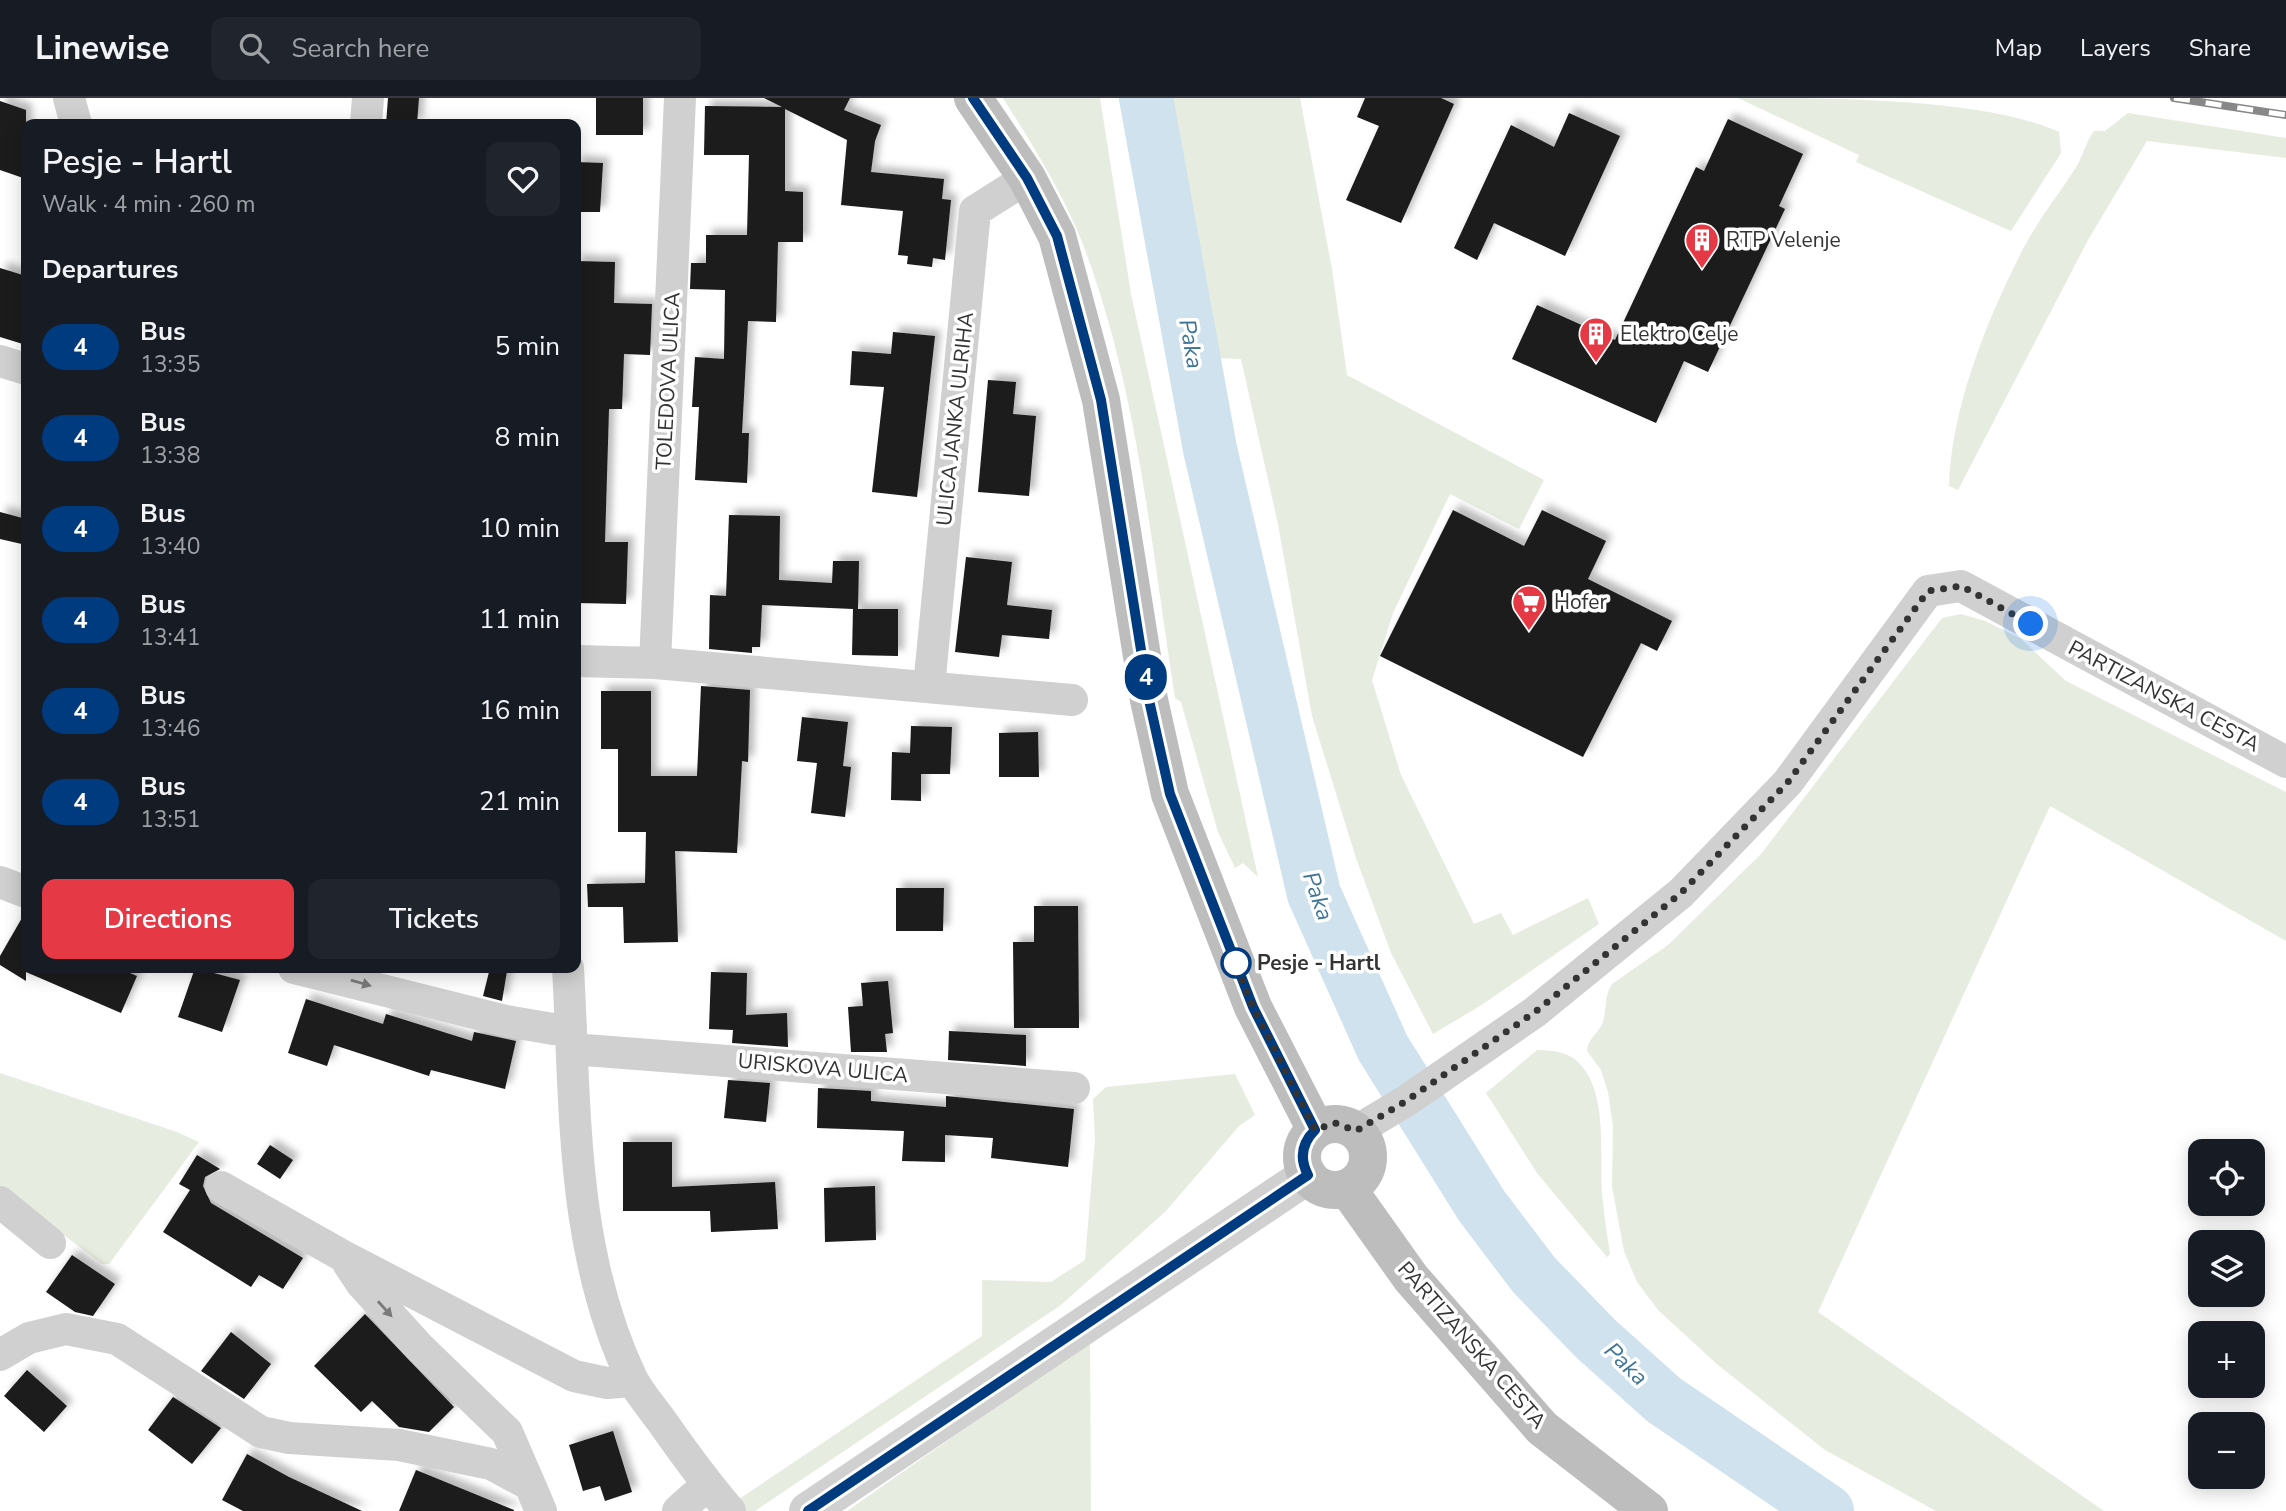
<!DOCTYPE html>
<html lang="en">
<head>
<meta charset="utf-8">
<style>
	:root { --surface:#171b24; --page:#20242c; --text:#f1f3f6; --muted:#9ea1a6; --line:#363941; --accent:#e63946 }
	body { margin:0; font-family:"Nunito Sans",sans-serif; background:var(--page); color:var(--text); height:100vh; display:flex; flex-direction:column; font-size:26px; white-space:nowrap }
	* { box-sizing:border-box; margin:0 }
	p { font-size:23px; color:var(--muted) }
	.icon { flex:none; width:38px; height:38px; fill:none; stroke:currentColor; stroke-width:2; stroke-linecap:round; stroke-linejoin:round }
	.map { position:relative; flex:1; overflow:hidden }
	.sheet { position:absolute; left:21px; top:21px; width:560px; height:854px; display:flex; flex-direction:column; background:var(--surface); border-radius:14px; box-shadow:0 4px 18px #0003 }
	.sheet>* { flex:none }
	.badge { padding:0 14px; border-radius:23px; font-size:24px; line-height:46px }
	.buttons { position:absolute; left:2188px; top:1041px; display:grid; gap:14px }
	.buttons a { display:grid; place-items:center; width:77px; height:77px; border-radius:14px; background:var(--surface); box-shadow:0 4px 18px #0003; font-size:35px }
	.you { position:absolute; width:35px; height:35px; margin:-18px; border:5px solid #fff; border-radius:50%; background:#1a73e8; box-shadow:0 0 0 10px #1a73e833 }
	.map>.badge { position:absolute; translate:-50% -50%; box-shadow:0 0 0 4px #fff }
	h2 { padding:0 21px; font-size:26px; line-height:63px }
	.round { display:grid; place-items:center; flex:none; width:74px; height:74px; border-radius:14px; background:var(--page) }
	.headline { display:flex; align-items:center; justify-content:space-between; height:119px; padding:0 21px }
	h1 { font-size:33px; font-weight:600; line-height:52px }
	.primary-button { display:flex; gap:14px; margin-top:auto; padding:14px 21px }
	.primary-button a { flex:1; height:80px; border-radius:14px; background:var(--accent); color:#fff; font-size:28px; font-weight:600; line-height:80px; text-align:center }
	.primary-button a+a { background:var(--page); color:var(--text) }
	ul { padding:0; list-style:none }
	li { display:flex; align-items:center; gap:21px; height:91px; padding:0 21px }
	li div { flex:1 }
	li b { display:block; font-size:26px }
	li em { font-style:normal }
	li .badge { min-width:77px; font-weight:700; text-align:center }
	header { display:flex; align-items:center; gap:42px; box-sizing:border-box; height:98px; padding:0 35px; background:var(--surface); border-bottom:2px solid var(--line) }
	header strong { font-size:33px }
	nav { display:flex; gap:38px; margin-inline-start:auto; font-size:24px }
	.search { width:490px; height:63px; background:var(--page); display:flex; align-items:center; gap:18px; box-sizing:border-box; padding:0 24px; border-radius:14px; color:var(--muted); font-size:26px }
	.map>svg:first-child { display:block }
	.green { fill:#e6ecdf }
	.lines { fill:none; stroke-linecap:round; stroke-linejoin:round }
	.river { stroke:#cfe2ee; stroke-width:54 }
	.building { fill:#1a1a1a; filter:url(#shadow) }
	.minor { stroke:#d0d0d0; stroke-width:32 }
	.tertiary { stroke:#d0d0d0; stroke-width:38 }
	.secondary { stroke:#bdbdbd; stroke-width:38 }
	.rail-casing { stroke:#888; stroke-width:8 }
	.rail { stroke:#fff; stroke-width:5; stroke-dasharray:16; stroke-linecap:butt }
	.oneway { fill:#7a7a7a }
	.line-casing { stroke:#fff; stroke-width:16 }
	.line { stroke:#003b80; stroke-width:10 }
	.walk { stroke:#333; stroke-width:7; stroke-dasharray:0 12.6 }
	.stop-dot { fill:#fff; stroke:#003b80; stroke-width:3.5 }
	.labels { text-anchor:middle; dominant-baseline:central; stroke-width:7; stroke-linejoin:round; paint-order:stroke }
	.poi-label { font-size:21px; fill:#333; stroke:#fff; text-anchor:start }
	.street-label { font-size:21px; fill:#333; stroke:#fff }
	.stop-label { font-size:21px; font-weight:bold; fill:#333; stroke:#fff; text-anchor:start }
	.water-label { font-size:23px; font-style:italic; fill:#3f7597; stroke:#fff }
</style>
</head>
<body>
<header>
<strong>Linewise</strong>
<div class="search"><svg class="icon" aria-label="search" viewBox="0 0 24 24"><circle cx="10" cy="10" r="6"/><path d="M15 15l6 6"/></svg>Search here</div>
<nav><a>Map</a><a>Layers</a><a>Share</a></nav>
</header>
<div class="map">
<svg width="2286" height="1413" viewBox="0 0 2286 1413">
	<defs>
		<filter id="shadow"><feDropShadow dx="6" dy="-6" stdDeviation="3.5" flood-color="#0004"/></filter>
	</defs>
	<rect width="100%" height="100%" fill="#fff"/>
	<path class="green" d="M 1003,0 L 1100,0 L 1131,196 L 1258,779 L 1243,765 L 1235,770 L 1218,734 L 1181,604 L 1175,600 C 1151,448 1138,289 1082,144 C 1062,93 1032,46 1003,0 Z
		M 1166,0 L 1300,0 L 1332,171 L 1347,277 L 1544,382 L 1519,431 L 1450,396 L 1393,515 L 1372,582 L 1401,677 L 1474,826 L 1501,815 L 1513,837 L 1588,800 L 1599,826 L 1483,906 L 1433,936 L 1391,855 L 1356,760 L 1312,618 L 1278,426 L 1241,261 L 1209,260 Z
		M 1738,0 C 1829,0 1984,0 2059,34 L 2061,55 L 2011,133 L 1856,64 L 1859,57 Z
		M 2128,15 L 2286,40 L 2286,60 L 2147,43 L 2088,142 L 1958,392 L 1949,388 C 1951,312 1986,224 2020,157 C 2035,126 2056,100 2075,71 C 2083,59 2085,45 2094,33 L 2105,33 Z
		M 1961,516 L 1985,523 L 2020,540 L 2066,583 L 2286,694 L 2286,843 L 2050,708 L 1818,1214 L 2104,1413 L 1936,1413 L 1825,1352 L 1718,1267 L 1658,1212 L 1637,1184 L 1624,1153 L 1612,1089 L 1613,1028 L 1608,994 L 1601,972 L 1587,953 C 1588,940 1599,935 1603,924 C 1607,910 1604,898 1612,886 L 1668,847 L 1761,756 L 1942,520 Z
		M 1537,952 C 1553,953 1567,953 1578,964 C 1609,994 1599,1057 1602,1096 C 1604,1116 1607,1136 1610,1156 L 1607,1159 L 1537,1075 L 1486,995 Z
		M 0,975 L 177,1034 L 199,1044 L 109,1166 L 102,1166 L 0,1089 Z
		M 1235,976 L 1255,1017 L 1239,1028 L 1166,1113 L 1061,1207 L 755,1413 L 745,1413 L 736,1403 L 982,1238 L 982,1182 L 1051,1184 L 1085,1162 L 1095,1042 L 1093,1001 L 1106,989 Z
		M 1090,1243 L 1091,1413 L 847,1413 Z"/>
	<g class="lines">
		<path class="river" d="M 1146,0 L 1210,351 L 1314,796 L 1383,950 L 1481,1107 L 1534,1177 L 1596,1241 L 1664,1302 L 1827,1413"/>
	</g>
	<path class="building" d="M 388,0 L 419,0 L 417,26 L 386,26 Z
		M 596,0 L 643,0 L 643,37 L 596,37 Z
		M 764,0 L 850,0 L 844,12 L 881,27 L 875,43 L 871,74 L 944,81 L 942,101 L 951,102 L 945,162 L 933,160 L 932,169 L 907,166 L 908,158 L 898,157 L 903,113 L 841,107 L 847,42 L 785,11 L 785,93 L 803,94 L 803,144 L 778,144 L 776,224 L 748,223 L 742,335 L 749,335 L 747,385 L 695,382 L 699,309 L 692,309 L 695,259 L 724,261 L 725,192 L 690,191 L 691,165 L 706,165 L 706,137 L 747,137 L 749,57 L 704,57 L 705,8 L 782,9 Z
		M 1365,0 L 1441,0 L 1454,6 L 1401,125 L 1346,102 L 1379,28 L 1357,19 Z
		M 0,3 L 26,12 L 26,81 L 0,72 Z
		M 1569,15 L 1620,38 L 1565,158 L 1494,125 L 1477,162 L 1454,150 L 1511,27 L 1554,49 Z
		M 1728,21 L 1803,56 L 1779,108 L 1785,111 L 1708,274 L 1684,263 L 1656,325 L 1512,261 L 1537,207 L 1615,242 L 1696,69 L 1704,73 Z
		M 576,64 L 603,65 L 600,114 L 576,114 Z
		M 576,163 L 615,164 L 614,205 L 652,206 L 650,257 L 624,256 L 622,311 L 609,311 L 605,444 L 628,444 L 626,506 L 576,505 Z
		M 0,170 L 26,178 L 26,247 L 0,239 Z
		M 893,234 L 935,238 L 917,399 L 872,394 L 884,289 L 850,287 L 852,253 L 891,256 Z
		M 988,282 L 1016,284 L 1013,316 L 1036,318 L 1029,398 L 978,394 Z
		M 1453,412 L 1524,448 L 1542,412 L 1606,443 L 1588,481 L 1672,523 L 1657,553 L 1641,545 L 1583,659 L 1380,558 Z
		M 0,414 L 26,421 L 26,447 L 0,441 Z
		M 729,417 L 780,418 L 779,482 L 832,485 L 833,463 L 859,463 L 858,511 L 898,511 L 898,558 L 852,557 L 853,511 L 762,507 L 760,549 L 752,549 L 752,555 L 709,551 L 710,497 L 726,498 Z
		M 966,459 L 1012,464 L 1007,507 L 1052,512 L 1049,541 L 1002,537 L 999,559 L 955,554 Z
		M 701,588 L 750,592 L 748,664 L 742,663 L 737,755 L 675,753 L 678,844 L 624,845 L 623,809 L 588,809 L 587,786 L 645,785 L 646,734 L 618,734 L 618,651 L 601,651 L 601,593 L 651,593 L 651,678 L 697,678 Z
		M 802,619 L 848,624 L 843,668 L 851,669 L 845,719 L 811,715 L 817,665 L 797,663 Z
		M 911,628 L 952,629 L 950,676 L 921,676 L 921,703 L 891,702 L 892,654 L 910,655 Z
		M 1038,634 L 1039,679 L 999,679 L 999,635 Z
		M 896,790 L 944,790 L 943,833 L 896,833 Z
		M 1034,808 L 1078,808 L 1079,930 L 1014,930 L 1013,844 L 1034,844 Z
		M 26,813 L 26,870 L 118,870 L 137,878 L 121,915 L 26,874 L 26,883 L 0,867 L 0,858 Z
		M 195,870 L 240,882 L 222,934 L 178,919 Z
		M 490,870 L 507,873 L 502,903 L 483,898 Z
		M 711,874 L 747,875 L 746,917 L 787,915 L 788,949 L 732,945 L 733,932 L 709,931 Z
		M 888,883 L 893,935 L 885,936 L 887,954 L 851,954 L 848,909 L 863,908 L 861,885 Z
		M 306,901 L 383,926 L 386,916 L 472,943 L 474,934 L 516,943 L 505,991 L 431,972 L 429,978 L 334,947 L 327,968 L 288,955 Z
		M 949,933 L 1026,937 L 1026,968 L 948,962 Z
		M 728,982 L 770,985 L 766,1024 L 724,1020 Z
		M 818,990 L 871,993 L 871,1003 L 946,1009 L 946,998 L 1074,1011 L 1068,1069 L 991,1060 L 993,1040 L 945,1037 L 945,1064 L 902,1063 L 904,1033 L 817,1030 Z
		M 623,1044 L 672,1044 L 672,1089 L 775,1084 L 778,1131 L 711,1134 L 710,1113 L 623,1113 Z
		M 270,1047 L 293,1062 L 280,1081 L 257,1066 Z
		M 197,1057 L 220,1071 L 205,1079 L 203,1088 L 211,1105 L 303,1160 L 283,1191 L 259,1177 L 251,1189 L 163,1134 L 190,1092 L 179,1086 Z
		M 875,1088 L 876,1142 L 825,1144 L 824,1090 Z
		M 72,1157 L 115,1186 L 93,1218 L 75,1214 L 46,1194 Z
		M 365,1216 L 454,1309 L 429,1334 L 399,1329 L 372,1303 L 361,1314 L 314,1268 Z
		M 231,1234 L 271,1266 L 244,1301 L 201,1273 Z
		M 27,1272 L 67,1308 L 44,1334 L 4,1298 Z
		M 173,1299 L 221,1330 L 192,1366 L 148,1332 Z
		M 613,1333 L 632,1394 L 605,1403 L 600,1388 L 583,1393 L 569,1347 Z
		M 247,1356 L 289,1379 L 362,1413 L 243,1413 L 222,1402 Z
		M 416,1372 L 514,1412 L 514,1413 L 399,1413 Z"/>
	<g class="lines">
		<path class="minor" d="M 69,0 L 76,26
			M 366,26 L 368,0
			M 0,263 L 26,271
			M 576,563 L 655,565 L 1072,602
			M 655,565 L 680,0
			M 929,589 L 975,113 L 1027,80
			M 0,784 L 26,794
			M 294,870 L 506,923 L 553,931 L 571,928
			M 568,870 C 576,1010 570,1151 632,1281 C 640,1296 653,1311 663,1325 C 684,1355 706,1385 730,1413
			M 572,951 L 1074,990
			M 1356,1033 L 1406,1003 L 1535,914 L 1681,795 L 1788,684 L 1928,493 L 1961,488 L 2286,664
			M 221,1089 L 343,1158 L 574,1278 L 607,1285 L 633,1283
			M 0,1104 L 50,1145
			M 348,1165 L 362,1186 L 419,1249 L 507,1334 L 530,1387
			M 0,1257 L 29,1240 L 66,1231 L 117,1241 L 261,1334 L 289,1340 L 399,1347 L 491,1366 L 530,1387 L 541,1413
			M 678,1413 L 707,1387"/>
		<path class="tertiary" d="M 808,1413 L 1308,1077"/>
		<path class="secondary" d="M 973,0 L 1027,80 L 1057,138 L 1101,302 L 1149,602 L 1170,696 L 1253,909 L 1316,1032
			M1302 1059a33 33 0 1 1 66 0a33 33 0 1 1-66 0Z
			M 1347,1090 L 1411,1180 L 1542,1330 L 1649,1413"/>
		<g class="rail-casing">
			<path id="rail" d="M 2174,0 L 2286,17"/>
		</g>
		<use href="#rail" class="rail"/>
	</g>
	<defs><path id="oneway-solid" d="M-6-.8H1V-3.2L6.5 0L1 3.2V.8H-6Z" transform="scale(1.75)"/></defs>
	<g class="oneway">
		<use href="#oneway-solid" transform="translate(361 885) rotate(16)"/>
		<use href="#oneway-solid" transform="translate(385 1211) rotate(48)"/>
	</g>
	<g class="lines">
		<g class="line-casing">
			<path id="line" d="M 808,1413 L 1308,1077 C 1299,1060 1302,1045 1315,1032 L 1253,909 L 1170,696 L 1149,602 L 1101,302 L 1057,138 L 1027,80 L 973,0"/>
		</g>
		<use href="#line" class="line"/>
		<path class="walk" d="M 1236,865 L 1234,862 L 1253,909 L 1315,1032 L 1335,1025 L 1356,1033 L 1406,1003 L 1535,914 L 1681,795 L 1788,684 L 1928,493 L 1961,488 L 2031,526"/>
	</g>
	<defs>
		<g id="building-pin" transform="scale(1.75)"><path d="M0 17L-7.5 6A9.5 9.5 0 1 1 7.5 6Z" fill="#e63946" stroke="#fff"/><path d="M-4-6H4V6H1V3H-1V6H-4ZM-2.5-4.3h1.7v1.8h-1.7ZM.8-4.3h1.7v1.8H.8ZM-2.5-1h1.7V.8h-1.7ZM.8-1h1.7V.8H.8Z" fill="#fff"/></g>
		<g id="supermarket-pin" transform="scale(1.75)"><path d="M0 17L-7.5 6A9.5 9.5 0 1 1 7.5 6Z" fill="#e63946" stroke="#fff"/><path d="M-6-5.5h2.5l.6 2H6L4.5 2H-2.5L-4.4-4H-6ZM-1.5 3.2a1.3 1.3 0 1 0 .1 0ZM3 3.2a1.3 1.3 0 1 0 .1 0Z" fill="#fff"/></g>
	</defs>
	<g fill-rule="evenodd">
		<use href="#building-pin" x="1702" y="142"/>
		<use href="#building-pin" x="1596" y="236"/>
		<use href="#supermarket-pin" x="1529" y="504"/>
	</g>
	<circle class="stop-dot" cx="1236" cy="865" r="14"/>
	<g class="labels">
		<g class="poi-label">
			<text x="1726" y="142">RTP Velenje</text>
			<text x="1620" y="236">Elektro Celje</text>
			<text x="1554" y="504">Hofer</text>
		</g>
		<g class="street-label">
			<text transform="translate(668 283) rotate(-87)">TOLEDOVA ULICA</text>
			<text transform="translate(955 321) rotate(-84)">ULICA JANKA ULRIHA</text>
			<text transform="translate(2164 598) rotate(28)">PARTIZANSKA CESTA</text>
			<text transform="translate(823 970) rotate(5)">URISKOVA ULICA</text>
			<text transform="translate(1472 1247) rotate(49)">PARTIZANSKA CESTA</text>
		</g>
		<g class="stop-label">
			<text x="1257" y="865">Pesje - Hartl</text>
		</g>
		<g class="water-label">
			<text transform="translate(1191 246) rotate(80)">Paka</text>
			<text transform="translate(1318 798) rotate(71)">Paka</text>
			<text transform="translate(1626 1266) rotate(44)">Paka</text>
		</g>
	</g>
</svg>
<div class="buttons">
<a><svg class="icon" aria-label="locate" viewBox="0 0 24 24"><circle cx="12" cy="12" r="6"/><path d="M12 2v4M12 18v4M2 12h4M18 12h4"/></svg></a>
<a><svg class="icon" aria-label="layers" viewBox="0 0 24 24"><path d="M12 4l9 5-9 5-9-5zM3 14l9 5 9-5"/></svg></a>
<a>+</a>
<a>−</a>
</div>
<div class="you" style="left:2031px;top:526px"></div>
<b class="badge" style="left:1146px;top:579px;background:#003b80;color:#fff">4</b>
<section class="sheet">
<div class="headline"><div><h1>Pesje - Hartl</h1><p>Walk · 4 min · 260 m</p></div><a class="round"><svg class="icon" aria-label="heart" viewBox="0 0 24 24"><path d="M12 20l-8-8c-3-5 5-10 8-4 3-6 11-1 8 4z"/></svg></a></div>
<h2>Departures</h2>
<ul>
<li><span class="badge" style="background:#003b80;color:#fff">4</span><div><b>Bus</b><p>13:35</p></div><em>5 min</em></li>
<li><span class="badge" style="background:#003b80;color:#fff">4</span><div><b>Bus</b><p>13:38</p></div><em>8 min</em></li>
<li><span class="badge" style="background:#003b80;color:#fff">4</span><div><b>Bus</b><p>13:40</p></div><em>10 min</em></li>
<li><span class="badge" style="background:#003b80;color:#fff">4</span><div><b>Bus</b><p>13:41</p></div><em>11 min</em></li>
<li><span class="badge" style="background:#003b80;color:#fff">4</span><div><b>Bus</b><p>13:46</p></div><em>16 min</em></li>
<li><span class="badge" style="background:#003b80;color:#fff">4</span><div><b>Bus</b><p>13:51</p></div><em>21 min</em></li>
</ul>
<div class="primary-button"><a>Directions</a><a>Tickets</a></div>
</section>
</div>
</body>
</html>
